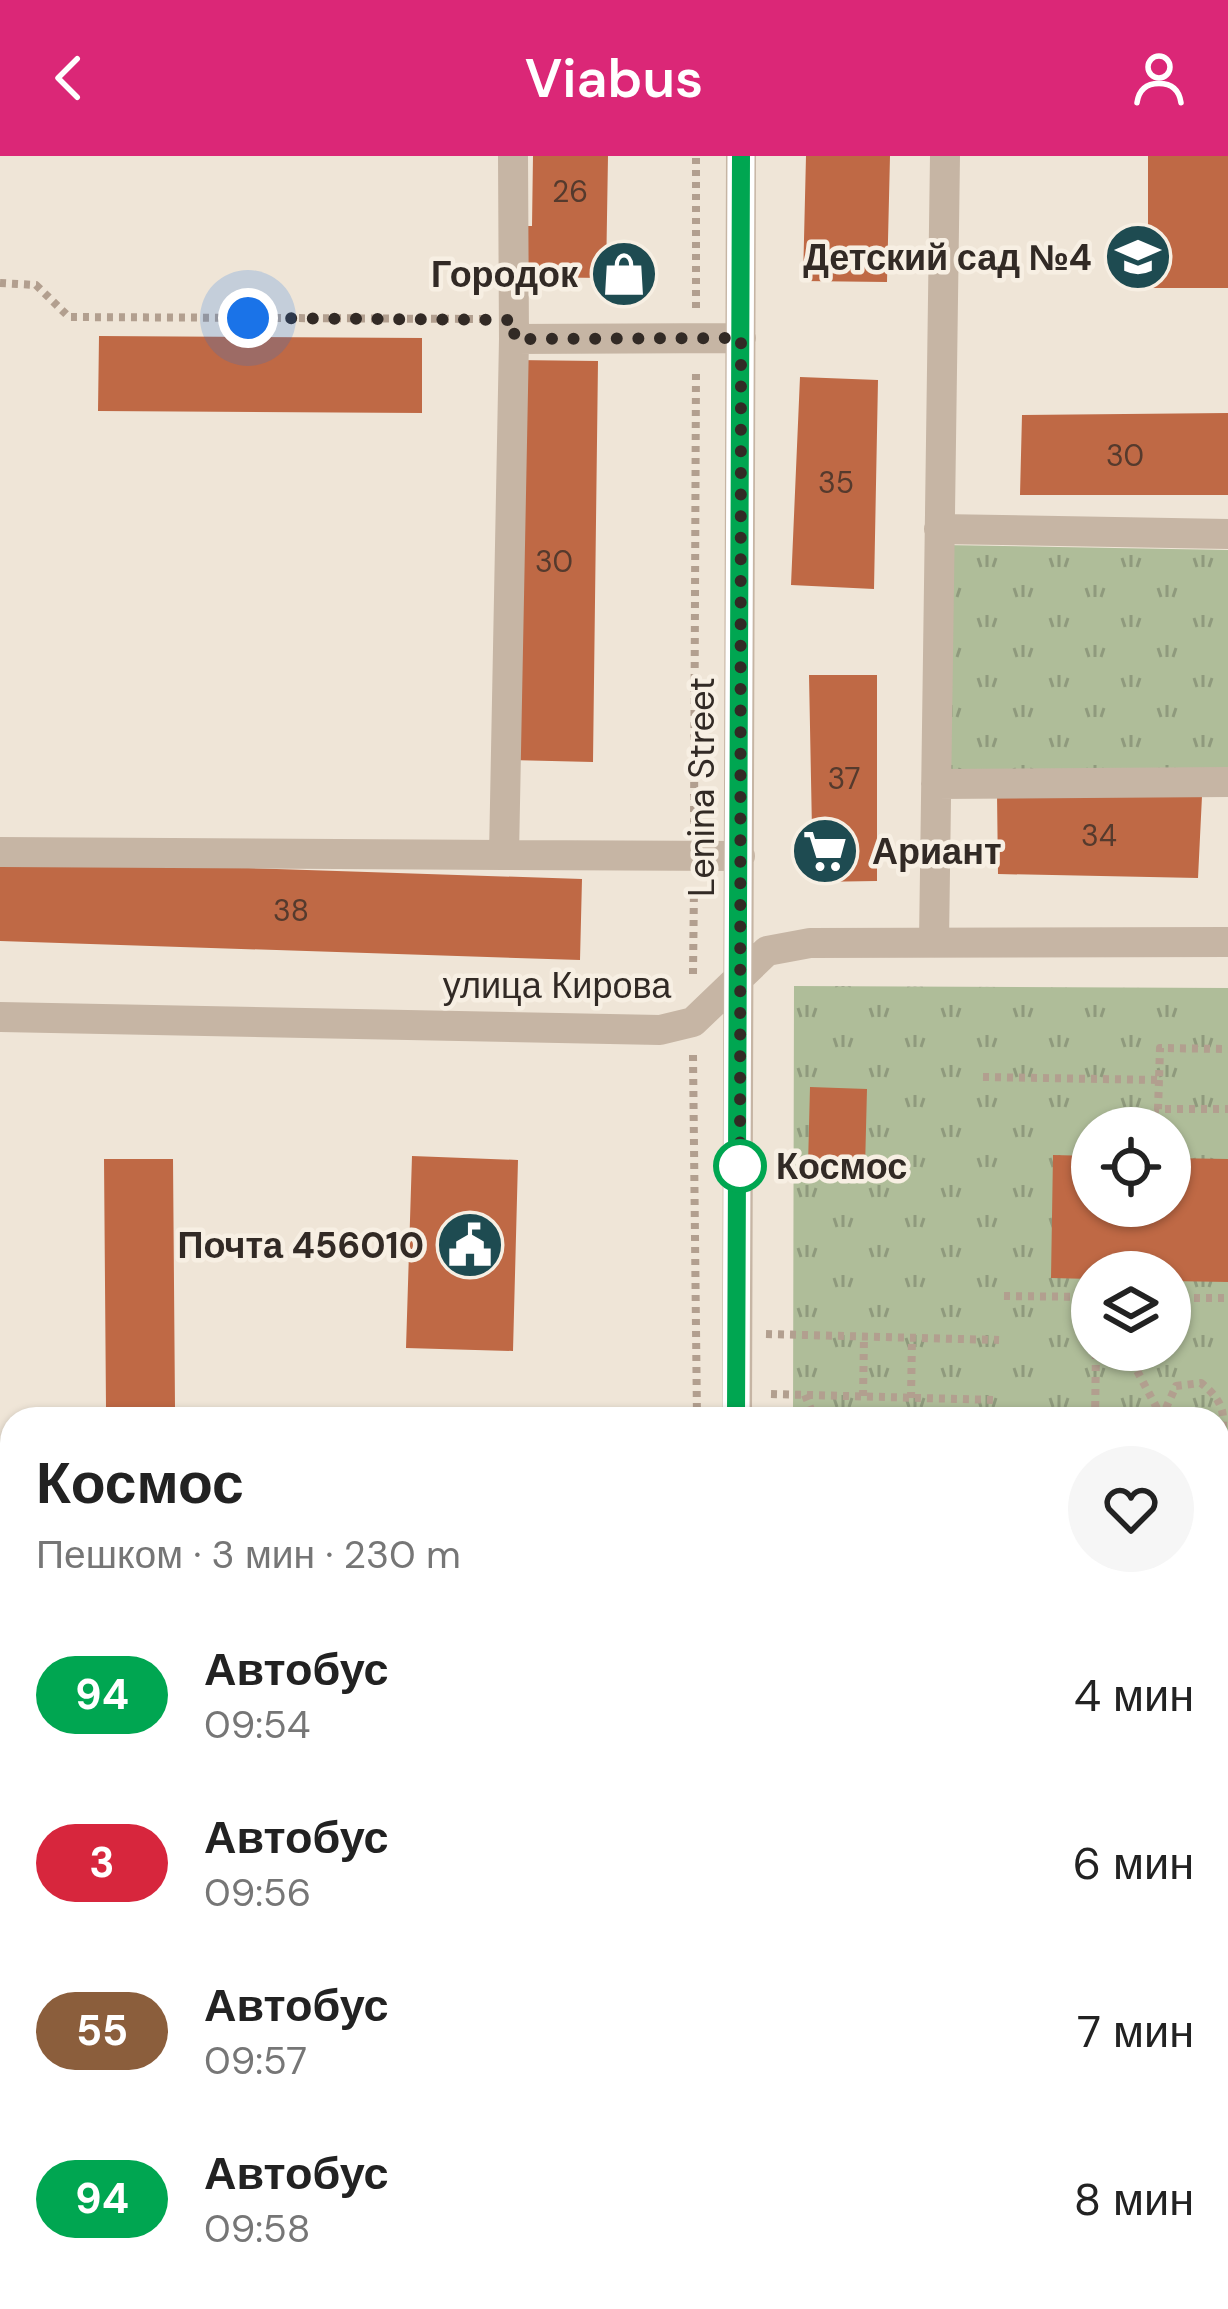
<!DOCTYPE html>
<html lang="ru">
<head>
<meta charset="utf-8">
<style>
	:root { --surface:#fff; --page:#f6f6f6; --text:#222; --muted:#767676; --accent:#db2777 }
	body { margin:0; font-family:"DM Sans",sans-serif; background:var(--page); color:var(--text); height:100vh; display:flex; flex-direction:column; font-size:45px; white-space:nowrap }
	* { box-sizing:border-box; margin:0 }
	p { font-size:39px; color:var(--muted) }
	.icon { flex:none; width:66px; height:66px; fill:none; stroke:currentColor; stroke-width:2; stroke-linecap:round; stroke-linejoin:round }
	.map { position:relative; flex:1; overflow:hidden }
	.side { position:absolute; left:0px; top:1251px; width:1230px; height:903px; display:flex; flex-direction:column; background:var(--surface); border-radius:36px 36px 0 0; box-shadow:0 3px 9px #0004 }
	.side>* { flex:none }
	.badge { padding:0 24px; border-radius:39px; font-size:42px; line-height:78px }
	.tools { position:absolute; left:1071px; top:951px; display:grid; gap:24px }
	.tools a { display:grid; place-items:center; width:120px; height:120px; border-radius:50%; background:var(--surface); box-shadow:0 3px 9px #0004; font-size:60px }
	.you { position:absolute; width:60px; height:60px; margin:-30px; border:9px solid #fff; border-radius:50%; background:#1a73e8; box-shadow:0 0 0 18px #1a73e833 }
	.map>.badge { position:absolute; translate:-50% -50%; box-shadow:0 0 0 6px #fff }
	.round { display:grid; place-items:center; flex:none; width:126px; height:126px; border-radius:63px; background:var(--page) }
	.summary { display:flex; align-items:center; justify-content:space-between; height:204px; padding:0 36px }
	h1 { font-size:57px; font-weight:600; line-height:90px }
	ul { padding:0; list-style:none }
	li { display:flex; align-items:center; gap:36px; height:168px; padding:0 36px }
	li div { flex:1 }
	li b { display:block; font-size:45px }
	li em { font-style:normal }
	li .badge { min-width:132px; font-weight:700; text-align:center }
	header { display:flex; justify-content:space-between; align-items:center; height:156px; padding:0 36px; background:var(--accent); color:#fff; font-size:54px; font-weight:600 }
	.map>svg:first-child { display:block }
	.grass { fill:url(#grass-tufts); fill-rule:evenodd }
	.building { fill:#bf6945 }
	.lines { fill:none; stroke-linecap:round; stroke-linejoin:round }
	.path { stroke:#b29f8f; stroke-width:8; stroke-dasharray:6 6; stroke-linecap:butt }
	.minor { stroke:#c6b5a4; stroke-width:30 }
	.line-casing { stroke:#fff; stroke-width:27 }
	.line { stroke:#00a651; stroke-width:18 }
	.walk { stroke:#322a25; stroke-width:12; stroke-dasharray:0 21.6 }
	.stop-dot { fill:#fff; stroke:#00a651; stroke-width:6 }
	.labels { text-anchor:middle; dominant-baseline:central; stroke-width:9; stroke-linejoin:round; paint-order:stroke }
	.number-label { font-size:30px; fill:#553a2d }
	.poi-label { font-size:36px; font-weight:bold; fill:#322a25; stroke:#f7efe3; text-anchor:end }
	.street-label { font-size:36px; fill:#322a25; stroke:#f7efe3 }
	.stop-label { font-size:36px; font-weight:bold; fill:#322a25; stroke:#f7efe3; text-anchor:start }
</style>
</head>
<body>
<header><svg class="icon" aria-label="back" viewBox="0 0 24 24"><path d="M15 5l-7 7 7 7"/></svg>Viabus<svg class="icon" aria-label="person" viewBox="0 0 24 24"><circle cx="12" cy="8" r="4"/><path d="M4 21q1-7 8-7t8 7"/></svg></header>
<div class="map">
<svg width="1228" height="2153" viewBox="0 0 1228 2153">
	<defs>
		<pattern id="grass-tufts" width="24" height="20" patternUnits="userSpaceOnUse" patternTransform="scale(3)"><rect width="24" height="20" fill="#afbd99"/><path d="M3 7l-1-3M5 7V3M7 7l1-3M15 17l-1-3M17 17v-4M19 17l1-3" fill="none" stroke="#8f9a7d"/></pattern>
	</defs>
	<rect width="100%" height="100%" fill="#efe5d7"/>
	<path class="grass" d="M 943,389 L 1228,394 L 1228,615 L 940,615 Z
		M 794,830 L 1228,832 L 1228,1359 L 1218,1359 L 1218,1263 L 793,1263 ZM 1092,972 L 1170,972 L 1170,1050 L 1092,1050 ZM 1092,1116 L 1170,1116 L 1170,1194 L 1092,1194 Z"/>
	<path class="building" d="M 533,0 L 608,0 L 606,122 L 515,121 L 516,70 L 532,70 Z
		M 806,0 L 890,0 L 887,126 L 803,125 Z
		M 1148,0 L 1228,0 L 1228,132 L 1148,132 Z
		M 99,180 L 422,182 L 422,257 L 98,255 Z
		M 515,204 L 598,205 L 593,606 L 510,604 Z
		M 800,221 L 878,224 L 874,433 L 791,429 Z
		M 1228,257 L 1228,339 L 1020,339 L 1022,259 Z
		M 809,519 L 877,519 L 877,725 L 813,726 Z
		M 997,638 L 1202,640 L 1198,722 L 998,718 Z
		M 0,704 L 582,723 L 580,804 L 0,785 Z
		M 810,931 L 867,933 L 865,1012 L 808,1010 Z
		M 1053,999 L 1092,1000 L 1092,1050 L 1170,1050 L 1170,1002 L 1228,1003 L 1228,1126 L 1170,1125 L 1170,1116 L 1092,1116 L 1092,1123 L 1051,1122 Z
		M 412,1000 L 518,1004 L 513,1195 L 406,1192 Z
		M 104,1003 L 173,1003 L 175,1252 L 106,1252 Z
		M 2,1359 L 12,1359 L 12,1436 L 3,1436 Z
		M 0,1619 L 12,1619 L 12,1690 L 0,1690 Z
		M 1218,1695 L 1228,1695 L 1228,1774 L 1218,1774 Z
		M 908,2142 L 989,2142 L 989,2153 L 908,2153 Z"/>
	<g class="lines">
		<path class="path" d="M 0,127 L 36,129 L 69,161 L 484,163
			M 696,152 L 696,0
			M 694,668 L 696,215
			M 693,818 L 694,731
			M 693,899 L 697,1263
			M 983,921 L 1159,924 L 1160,892 L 1228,893
			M 1159,924 L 1158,953 L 1228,953
			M 1004,1140 L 1092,1141
			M 1170,1142 L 1228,1142
			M 766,1178 L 999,1184
			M 1126,1194 L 1159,1256
			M 771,1238 L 997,1244
			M 805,1239 L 815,1263
			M 863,1240 L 864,1181
			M 911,1242 L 912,1182
			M 1095,1263 L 1096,1194
			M 1161,1263 L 1176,1230 L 1201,1227 C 1224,1245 1228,1261 1218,1289
			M 0,1336 L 12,1336
			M 762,2142 L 768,2153
			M 809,2153 L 816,2142"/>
		<path class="minor" d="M 513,0 L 514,183
			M 939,373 L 1228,378
			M 936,628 L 1228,626
			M 0,696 L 504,699
			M 740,700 L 504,699 L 514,183 L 741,182
			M 934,786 L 945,0
			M 0,861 L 660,874 L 693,866 L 767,795 L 810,787 L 1228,786
			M 737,1263 L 741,0
			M 1218,1658 L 1228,1659
			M 593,2142 L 593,2153
			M 726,2153 L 726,2142
			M 1064,2153 L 1064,2142"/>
	</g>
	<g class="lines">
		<g class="line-casing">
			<path id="line" d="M 736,1263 L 741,0"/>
		</g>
		<use href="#line" class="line"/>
		<path class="walk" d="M 248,162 L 515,164 L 514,183 L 741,182 L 740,1010"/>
	</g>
	<defs>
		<g id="school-disc" transform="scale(3.45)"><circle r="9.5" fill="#1e4b51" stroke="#f7efe3"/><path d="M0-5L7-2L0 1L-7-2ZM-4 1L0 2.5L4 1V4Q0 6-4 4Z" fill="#fff"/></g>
		<g id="shop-disc" transform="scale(3.45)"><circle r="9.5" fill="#1e4b51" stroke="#f7efe3"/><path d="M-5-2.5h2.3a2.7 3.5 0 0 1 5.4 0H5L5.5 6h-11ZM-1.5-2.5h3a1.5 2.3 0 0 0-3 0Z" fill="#fff"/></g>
		<g id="supermarket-disc" transform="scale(3.45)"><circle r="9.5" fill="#1e4b51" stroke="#f7efe3"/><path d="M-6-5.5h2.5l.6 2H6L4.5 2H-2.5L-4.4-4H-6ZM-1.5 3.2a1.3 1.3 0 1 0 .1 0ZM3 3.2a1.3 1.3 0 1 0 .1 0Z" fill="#fff"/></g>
		<g id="civic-disc" transform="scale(3.45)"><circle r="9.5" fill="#1e4b51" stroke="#f7efe3"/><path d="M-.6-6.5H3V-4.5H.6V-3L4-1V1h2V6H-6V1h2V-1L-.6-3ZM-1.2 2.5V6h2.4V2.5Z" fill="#fff"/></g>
	</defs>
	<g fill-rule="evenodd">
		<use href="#school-disc" x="1138" y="101"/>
		<use href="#shop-disc" x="624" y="118"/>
		<use href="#supermarket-disc" x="825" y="695"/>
		<use href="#civic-disc" x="470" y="1089"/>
	</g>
	<circle class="stop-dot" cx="740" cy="1010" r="24"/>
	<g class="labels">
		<g class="number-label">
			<text x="570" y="35">26</text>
			<text x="1125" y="299">30</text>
			<text x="836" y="326">35</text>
			<text x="554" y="405">30</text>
			<text x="844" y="622">37</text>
			<text x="1099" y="679">34</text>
			<text x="291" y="754">38</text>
		</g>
		<g class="poi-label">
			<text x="1092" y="101">Детский сад №4</text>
			<text x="578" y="118">Городок</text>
			<text x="872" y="695" text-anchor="start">Ариант</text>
			<text x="424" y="1089">Почта 456010</text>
		</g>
		<g class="street-label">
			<text transform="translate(701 631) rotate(-90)">Lenina Street</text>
			<text x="557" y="829">улица Кирова</text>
		</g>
		<g class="stop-label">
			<text x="776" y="1010">Космос</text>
		</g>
	</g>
</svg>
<div class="tools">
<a><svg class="icon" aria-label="locate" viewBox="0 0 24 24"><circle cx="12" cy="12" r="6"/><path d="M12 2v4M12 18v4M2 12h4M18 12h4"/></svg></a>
<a><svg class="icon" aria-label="layers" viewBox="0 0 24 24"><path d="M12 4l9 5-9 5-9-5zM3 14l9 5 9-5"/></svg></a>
</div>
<div class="you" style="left:248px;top:162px"></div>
<section class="side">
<div class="summary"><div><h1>Космос</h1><p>Пешком · 3 мин · 230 m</p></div><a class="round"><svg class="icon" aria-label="heart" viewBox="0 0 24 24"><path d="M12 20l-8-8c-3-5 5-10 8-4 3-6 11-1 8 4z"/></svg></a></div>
<ul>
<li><span class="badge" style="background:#00a651;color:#fff">94</span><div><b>Автобус</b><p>09:54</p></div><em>4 мин</em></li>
<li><span class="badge" style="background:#d7263d;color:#fff">3</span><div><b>Автобус</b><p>09:56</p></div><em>6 мин</em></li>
<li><span class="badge" style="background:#8b5e3c;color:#fff">55</span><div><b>Автобус</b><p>09:57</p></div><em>7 мин</em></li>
<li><span class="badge" style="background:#00a651;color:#fff">94</span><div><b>Автобус</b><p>09:58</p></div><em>8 мин</em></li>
</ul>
</section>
</div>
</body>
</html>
